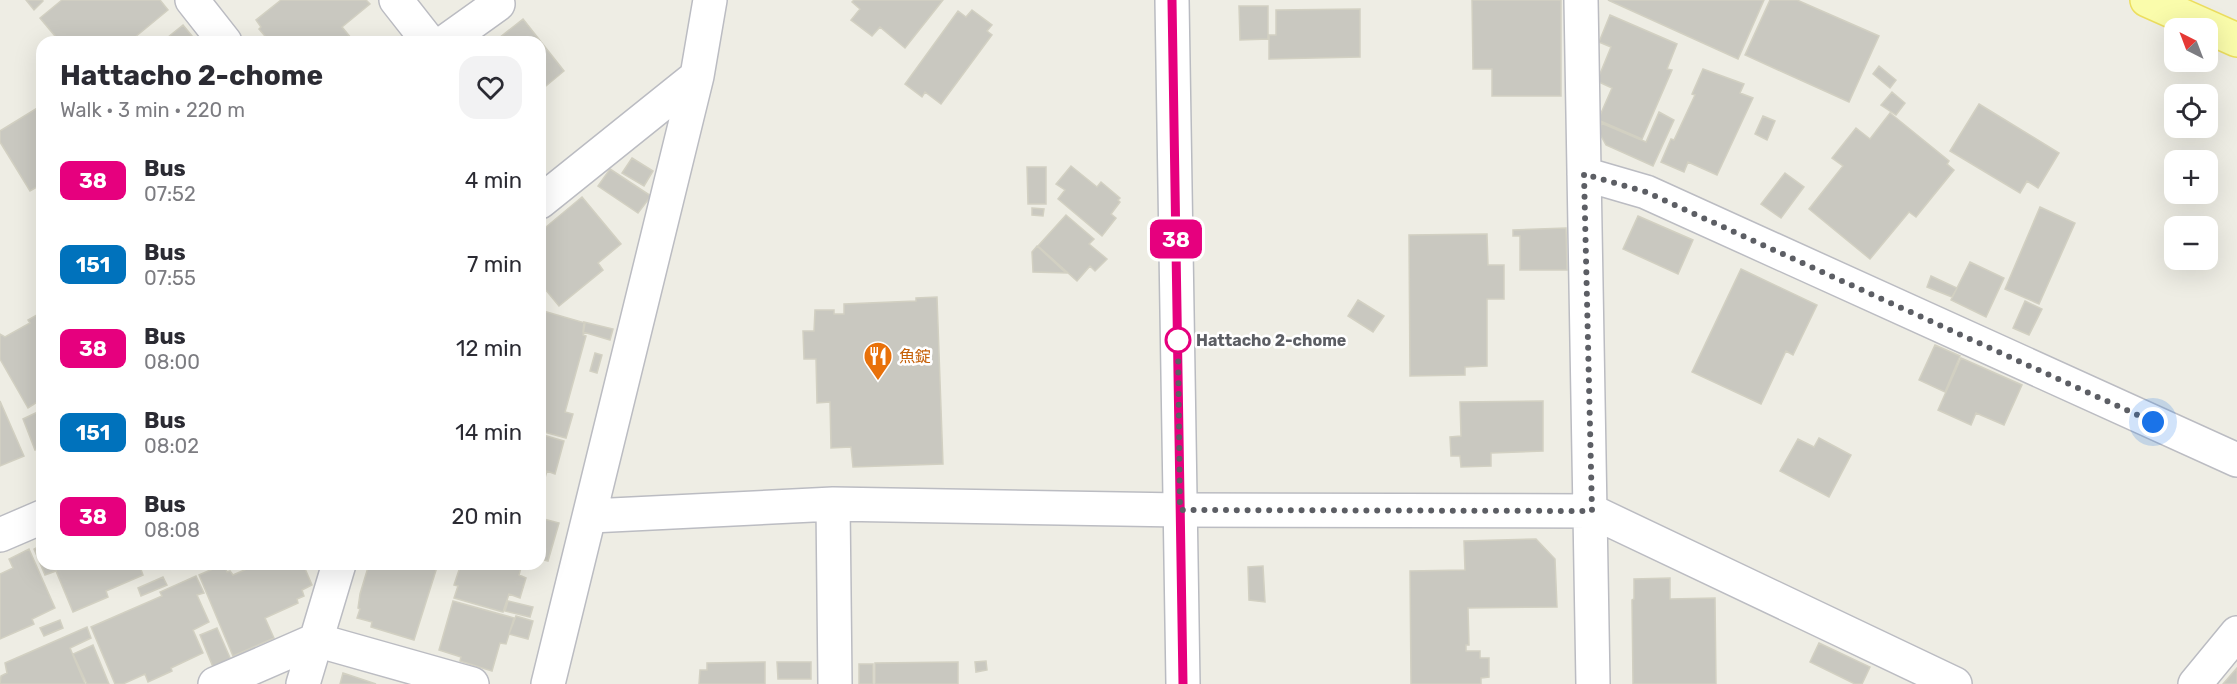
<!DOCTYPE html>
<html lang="en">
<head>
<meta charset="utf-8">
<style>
	:root { --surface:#fff; --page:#f2f2f3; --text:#2b2b33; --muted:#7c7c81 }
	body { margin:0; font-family:Rubik,"Noto Sans JP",sans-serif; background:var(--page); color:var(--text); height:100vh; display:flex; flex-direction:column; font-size:22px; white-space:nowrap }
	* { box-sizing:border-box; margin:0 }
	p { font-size:20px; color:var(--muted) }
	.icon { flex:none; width:33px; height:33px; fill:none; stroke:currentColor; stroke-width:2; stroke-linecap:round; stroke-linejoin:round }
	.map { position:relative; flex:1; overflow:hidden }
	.panel { position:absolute; left:36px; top:36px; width:510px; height:534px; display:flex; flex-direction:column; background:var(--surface); border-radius:18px; box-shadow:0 6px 24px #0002 }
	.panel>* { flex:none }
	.badge { padding:0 12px; border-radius:9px; font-size:21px; line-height:39px }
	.needle { width:39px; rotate:318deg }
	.buttons { position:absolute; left:2164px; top:18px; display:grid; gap:12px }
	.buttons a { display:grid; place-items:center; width:54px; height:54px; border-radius:12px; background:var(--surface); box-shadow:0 6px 24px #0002; font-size:30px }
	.you { position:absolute; width:30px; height:30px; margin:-15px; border:4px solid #fff; border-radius:50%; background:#1a73e8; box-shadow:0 0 0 9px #1a73e833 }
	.map>.badge { position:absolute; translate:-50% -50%; box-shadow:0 0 0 3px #fff }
	.round { display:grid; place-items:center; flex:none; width:63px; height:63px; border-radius:18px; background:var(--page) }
	.head { display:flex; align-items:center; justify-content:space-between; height:102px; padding:0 24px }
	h1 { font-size:28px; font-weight:700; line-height:45px }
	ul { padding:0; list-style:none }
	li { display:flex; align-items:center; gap:18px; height:84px; padding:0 24px }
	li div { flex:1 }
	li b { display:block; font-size:22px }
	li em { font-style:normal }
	li .badge { min-width:66px; font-weight:700; text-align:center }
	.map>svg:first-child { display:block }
	.building { fill:#c9c8c0; stroke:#d2d0c2; stroke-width:1.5 }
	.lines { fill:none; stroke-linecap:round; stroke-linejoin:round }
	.minor-casing { stroke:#bbbcc2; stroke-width:36 }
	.secondary-casing { stroke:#b9bbc1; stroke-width:36 }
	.primary-casing { stroke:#ecde5f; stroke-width:36 }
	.minor { stroke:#fff; stroke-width:33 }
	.secondary { stroke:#fff; stroke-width:33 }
	.primary { stroke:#fafcab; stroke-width:33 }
	.line-casing { stroke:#fff; stroke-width:14 }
	.line { stroke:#e6007e; stroke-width:9 }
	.walk { stroke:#5c5e64; stroke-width:6; stroke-dasharray:0 10.8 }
	.stop-dot { fill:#fff; stroke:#e6007e; stroke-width:3 }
	.labels { text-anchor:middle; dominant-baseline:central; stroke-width:5; stroke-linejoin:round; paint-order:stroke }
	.stop-label { font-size:16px; font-weight:bold; fill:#5c5e64; stroke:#fff; text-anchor:start }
	.food-label { font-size:16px; fill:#c56008; stroke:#fff; text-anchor:start }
</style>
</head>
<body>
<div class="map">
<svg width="2237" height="684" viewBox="0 0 2237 684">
	<rect width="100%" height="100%" fill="#eeede4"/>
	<path class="building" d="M 26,0 L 42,0 L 43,1 L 34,10 Z
		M 62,0 L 160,0 L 168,10 L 129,42 L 60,42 L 40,18 Z
		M 281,0 L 366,0 L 370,4 L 342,27 L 351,38 L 346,42 L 270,42 L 259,29 L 261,27 L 256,20 Z
		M 854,0 L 943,0 L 905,48 L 880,27 L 872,36 L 851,20 L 860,9 L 852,2 Z
		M 1472,0 L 1561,0 L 1561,96 L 1492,96 L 1492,69 L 1473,69 Z
		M 1608,0 L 1764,0 L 1738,59 Z
		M 1770,0 L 1797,0 L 1879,36 L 1849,102 L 1745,55 Z
		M 1239,6 L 1268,6 L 1268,39 L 1240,40 Z
		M 1360,9 L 1360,57 L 1269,59 L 1269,35 L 1276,35 L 1276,10 Z
		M 972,10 L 992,25 L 987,31 L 992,35 L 941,104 L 925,92 L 922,97 L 905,84 L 958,11 L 966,17 Z
		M 1610,15 L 1677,44 L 1667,69 L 1672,70 L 1642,139 L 1598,120 L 1612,88 L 1597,81 L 1611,47 L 1599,42 Z
		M 523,19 L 564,71 L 540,91 L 540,42 L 494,42 Z
		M 183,25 L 197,42 L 162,42 Z
		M 1879,66 L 1896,80 L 1890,88 L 1873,74 Z
		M 1703,69 L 1744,84 L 1740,93 L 1753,98 L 1717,175 L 1688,162 L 1684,172 L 1661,162 L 1671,139 L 1674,140 L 1695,95 L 1692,94 Z
		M 1892,92 L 1905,103 L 1896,115 L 1881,105 Z
		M 1979,104 L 2059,153 L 2038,188 L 2027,181 L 2020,193 L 1950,151 Z
		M 42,105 L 42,184 L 30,191 L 0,142 L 0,131 Z
		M 1659,112 L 1674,120 L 1653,166 L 1606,145 L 1600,134 L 1601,123 L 1646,142 Z
		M 1890,113 L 1949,161 L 1947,164 L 1954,170 L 1916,217 L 1909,212 L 1870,259 L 1809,209 L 1843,166 L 1832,158 L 1856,128 L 1870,139 Z
		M 1763,116 L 1775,121 L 1767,140 L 1755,134 Z
		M 632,158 L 653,171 L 644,186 L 622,173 Z
		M 1071,166 L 1097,187 L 1101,182 L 1120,198 L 1118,200 L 1120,202 L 1111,214 L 1116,218 L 1102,236 L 1058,199 L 1065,190 L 1056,184 Z
		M 1027,167 L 1046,167 L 1046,204 L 1028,204 Z
		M 610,169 L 651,196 L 638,213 L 598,186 Z
		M 1785,173 L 1804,187 L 1781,218 L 1761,204 Z
		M 582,197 L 621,244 L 598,263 L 603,270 L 559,306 L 540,283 L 540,232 Z
		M 2040,207 L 2075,223 L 2039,304 L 2005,289 Z
		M 1032,208 L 1044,209 L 1043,216 L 1032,215 Z
		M 1066,215 L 1094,239 L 1089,244 L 1107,259 L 1095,271 L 1090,266 L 1077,281 L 1038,246 Z
		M 1638,216 L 1693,240 L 1678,274 L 1623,249 Z
		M 1566,228 L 1567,270 L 1520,270 L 1520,236 L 1513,236 L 1513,230 Z
		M 1487,234 L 1488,265 L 1504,265 L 1504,299 L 1487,299 L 1487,366 L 1465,367 L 1465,375 L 1410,376 L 1409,235 Z
		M 1037,246 L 1066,273 L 1033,272 L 1032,252 Z
		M 1970,262 L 2004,278 L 1986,317 L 1951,300 Z
		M 1741,269 L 1817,305 L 1793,355 L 1786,351 L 1761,404 L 1692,372 Z
		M 1931,276 L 1957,288 L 1952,297 L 1927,287 Z
		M 937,297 L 943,464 L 853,467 L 851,447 L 831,448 L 830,402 L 817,403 L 816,359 L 804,359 L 803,331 L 814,331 L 815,310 L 834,310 L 834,314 L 844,314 L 844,304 L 916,301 L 916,298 Z
		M 1358,300 L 1384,316 L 1373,332 L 1348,316 Z
		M 2025,301 L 2042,309 L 2029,335 L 2013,328 Z
		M 540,310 L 585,323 L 583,335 L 586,336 L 565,412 L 573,414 L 566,438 L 540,431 Z
		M 42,312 L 42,399 L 28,408 L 0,359 L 0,334 L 5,337 L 30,323 L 28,320 Z
		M 584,322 L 613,329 L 610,340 L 583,332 Z
		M 1935,345 L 1960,356 L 1945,392 L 1919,380 Z
		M 595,353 L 602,355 L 597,373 L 590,371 Z
		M 1961,358 L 2022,385 L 2004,425 L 1976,413 L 1971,425 L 1938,410 Z
		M 0,401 L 24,456 L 0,466 Z
		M 1543,401 L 1543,451 L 1491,453 L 1491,466 L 1461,467 L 1460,456 L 1451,456 L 1450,437 L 1461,436 L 1460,402 Z
		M 42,410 L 42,451 L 41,448 L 35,450 L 23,419 Z
		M 540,434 L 564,441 L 555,474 L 547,471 L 540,495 Z
		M 1819,438 L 1851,455 L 1829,497 L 1780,471 L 1798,439 L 1814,447 Z
		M 540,518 L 559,523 L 548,561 L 540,559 Z
		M 1536,539 L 1555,559 L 1557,607 L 1468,608 L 1469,645 L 1466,645 L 1466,651 L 1480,651 L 1480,658 L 1489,658 L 1489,677 L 1481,678 L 1481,684 L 1411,684 L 1410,571 L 1465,570 L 1464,541 Z
		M 42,545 L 42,564 L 139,564 L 143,575 L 106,591 L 108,597 L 73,612 L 56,571 L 45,575 L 34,549 Z
		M 29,549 L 55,608 L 32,619 L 34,624 L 0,639 L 0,574 L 13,568 L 9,559 Z
		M 224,564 L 227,572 L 230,571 L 233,575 L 258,564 L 303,564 L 312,585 L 302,590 L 304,596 L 297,599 L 298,603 L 265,618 L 274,638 L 233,656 L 199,575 Z
		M 369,564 L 407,564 L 406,566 L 411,568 L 412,564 L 438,564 L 414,640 L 371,627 L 372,622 L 357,618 L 360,609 L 358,608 L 360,594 Z
		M 461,564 L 522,564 L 519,575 L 526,578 L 520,598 L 509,594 L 503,612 L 454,598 L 458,586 L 454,585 Z
		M 1263,566 L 1265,602 L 1249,600 L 1248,567 Z
		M 196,576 L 204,593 L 197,595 L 209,622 L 193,630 L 203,653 L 171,668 L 172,671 L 148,682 L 145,674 L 123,684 L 115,684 L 91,627 L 162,596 L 160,592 Z
		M 163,577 L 167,585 L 141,596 L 138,588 Z
		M 1670,578 L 1670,599 L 1715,598 L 1716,684 L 1633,684 L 1632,600 L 1634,599 L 1634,579 Z
		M 453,601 L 514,618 L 506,644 L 500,643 L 492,671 L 460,661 L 461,657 L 439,650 Z
		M 508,601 L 533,607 L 530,617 L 505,611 Z
		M 516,616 L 533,621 L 528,639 L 509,634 Z
		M 60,620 L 63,628 L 44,636 L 40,628 Z
		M 87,627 L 91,638 L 70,648 L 85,684 L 0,684 L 1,676 L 7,673 L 5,663 Z
		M 217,628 L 231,660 L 213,667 L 200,635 Z
		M 1819,643 L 1870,667 L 1862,684 L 1855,684 L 1810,662 Z
		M 93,645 L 109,684 L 87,684 L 73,654 Z
		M 986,661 L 987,670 L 976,672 L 975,662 Z
		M 765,662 L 765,684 L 699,684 L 700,670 L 707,670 L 707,663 Z
		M 777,662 L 811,662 L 811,679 L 778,679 Z
		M 958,662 L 958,684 L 875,684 L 875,663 Z
		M 859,664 L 873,664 L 873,684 L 859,684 Z
		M 2237,668 L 2237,684 L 2223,684 Z
		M 343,673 L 376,684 L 340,684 Z"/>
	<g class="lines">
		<g class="minor-casing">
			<path id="minor" d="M 192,0 L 225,42
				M 396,0 L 429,42
				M 1581,0 L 1593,684
				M 445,42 L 498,4
				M 1584,174 L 1646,192 L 2237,460
				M 540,202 L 697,76
				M 833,504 L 835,684
				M 591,516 L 833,504 L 1180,510 L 1591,511 L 1955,684
				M 0,535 L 42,517
				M 215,684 L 316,640 L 472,684
				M 303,684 L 339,564
				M 548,684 L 697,76 L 710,0
				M 2195,684 L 2237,633"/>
		</g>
		<g class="secondary-casing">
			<path id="secondary" d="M 1172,0 L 1183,684"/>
		</g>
		<g class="primary-casing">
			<path id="primary" d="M 2147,0 L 2237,40"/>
		</g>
		<use href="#minor" class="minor"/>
		<use href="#secondary" class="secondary"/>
		<use href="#primary" class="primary"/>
	</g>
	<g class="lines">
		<g class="line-casing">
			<path id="line" d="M 1172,0 L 1183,684"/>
		</g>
		<use href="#line" class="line"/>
		<path class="walk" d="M 1178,340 L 1180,510 L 1592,511 L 1584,174 L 1646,192 L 2153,422"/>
	</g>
	<defs>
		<g id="restaurant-pin" transform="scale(1.5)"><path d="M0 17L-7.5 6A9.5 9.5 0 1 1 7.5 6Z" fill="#e8710a" stroke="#fff"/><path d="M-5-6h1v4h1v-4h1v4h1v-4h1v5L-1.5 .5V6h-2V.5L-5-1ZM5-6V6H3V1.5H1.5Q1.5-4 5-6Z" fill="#fff"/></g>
	</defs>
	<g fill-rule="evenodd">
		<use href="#restaurant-pin" x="878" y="356"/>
	</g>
	<circle class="stop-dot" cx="1178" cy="340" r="12"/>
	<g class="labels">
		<g class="stop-label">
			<text x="1196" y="340">Hattacho 2-chome</text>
		</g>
		<g class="food-label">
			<text x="899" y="356">魚錠</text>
		</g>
	</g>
</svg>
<div class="buttons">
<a><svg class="needle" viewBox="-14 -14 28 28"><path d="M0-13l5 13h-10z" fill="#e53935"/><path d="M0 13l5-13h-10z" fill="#7c7c81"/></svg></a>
<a><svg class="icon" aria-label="locate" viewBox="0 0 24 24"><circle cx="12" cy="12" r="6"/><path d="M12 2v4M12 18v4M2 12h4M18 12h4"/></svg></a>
<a>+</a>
<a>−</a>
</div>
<div class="you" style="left:2153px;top:422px"></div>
<b class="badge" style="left:1176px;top:239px;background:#e6007e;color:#fff">38</b>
<section class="panel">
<div class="head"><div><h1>Hattacho 2-chome</h1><p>Walk · 3 min · 220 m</p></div><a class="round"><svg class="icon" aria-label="heart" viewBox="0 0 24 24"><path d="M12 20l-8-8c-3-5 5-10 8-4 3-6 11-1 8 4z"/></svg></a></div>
<ul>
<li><span class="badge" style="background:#e6007e;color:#fff">38</span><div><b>Bus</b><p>07:52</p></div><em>4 min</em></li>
<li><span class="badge" style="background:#0072bc;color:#fff">151</span><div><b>Bus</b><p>07:55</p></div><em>7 min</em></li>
<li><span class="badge" style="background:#e6007e;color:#fff">38</span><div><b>Bus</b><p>08:00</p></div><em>12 min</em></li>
<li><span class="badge" style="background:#0072bc;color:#fff">151</span><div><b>Bus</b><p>08:02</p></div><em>14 min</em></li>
<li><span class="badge" style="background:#e6007e;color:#fff">38</span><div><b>Bus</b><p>08:08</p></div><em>20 min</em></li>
</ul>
</section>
</div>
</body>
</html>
